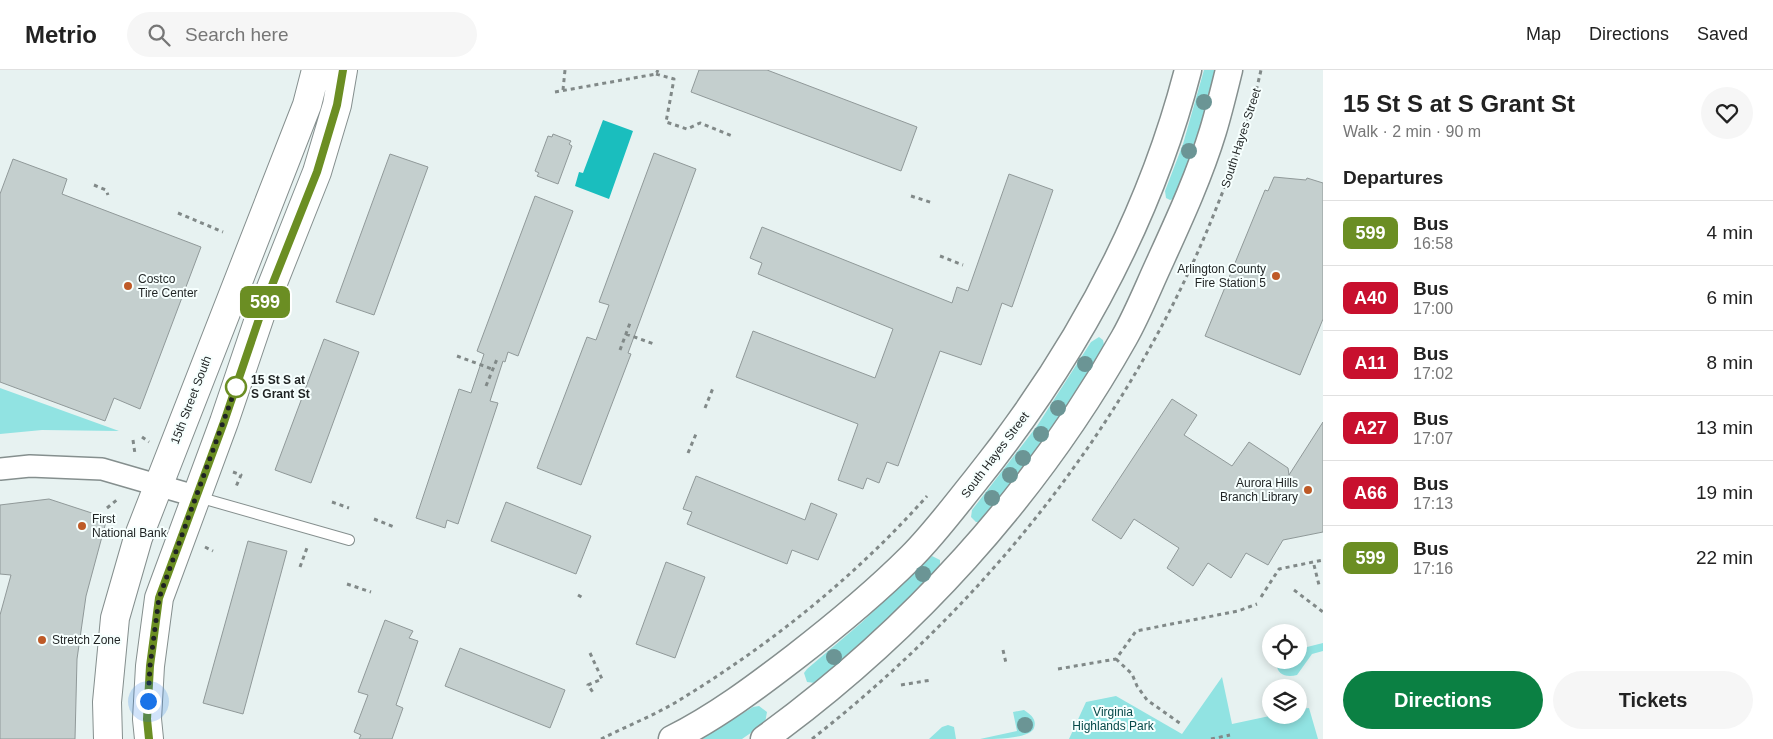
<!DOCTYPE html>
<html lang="en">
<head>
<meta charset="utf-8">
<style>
	:root { --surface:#fff; --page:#f6f6f6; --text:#222; --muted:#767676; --line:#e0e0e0; --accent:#0b8043 }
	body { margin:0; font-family:Arial,sans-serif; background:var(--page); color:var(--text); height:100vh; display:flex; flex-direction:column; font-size:19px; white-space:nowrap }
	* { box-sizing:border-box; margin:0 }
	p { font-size:16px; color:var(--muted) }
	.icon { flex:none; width:28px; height:28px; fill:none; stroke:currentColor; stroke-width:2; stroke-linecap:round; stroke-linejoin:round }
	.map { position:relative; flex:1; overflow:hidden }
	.drawer { display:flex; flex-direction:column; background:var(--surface); width:450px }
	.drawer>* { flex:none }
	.badge { padding:0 10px; border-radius:8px; font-size:18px; line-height:32px }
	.buttons { position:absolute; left:1262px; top:554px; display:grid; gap:10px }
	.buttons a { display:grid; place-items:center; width:45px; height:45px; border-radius:50%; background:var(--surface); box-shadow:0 2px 8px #0003; font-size:25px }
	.you { position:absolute; width:25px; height:25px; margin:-12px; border:4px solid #fff; border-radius:50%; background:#1a73e8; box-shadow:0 0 0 8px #1a73e833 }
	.map>.badge { position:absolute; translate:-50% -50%; box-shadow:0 0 0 2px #fff }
	h2 { padding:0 20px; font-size:19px; line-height:45px }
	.round { display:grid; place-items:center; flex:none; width:52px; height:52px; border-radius:26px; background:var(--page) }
	.summary { display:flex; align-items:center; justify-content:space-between; height:85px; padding:0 20px }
	h1 { font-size:24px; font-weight:700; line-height:38px }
	.primary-button { display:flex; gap:10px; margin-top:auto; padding:10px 20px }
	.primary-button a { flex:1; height:58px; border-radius:30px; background:var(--accent); color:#fff; font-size:20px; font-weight:700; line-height:58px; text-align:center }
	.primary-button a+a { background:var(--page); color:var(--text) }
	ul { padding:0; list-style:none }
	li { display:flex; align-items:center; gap:15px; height:65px; padding:0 20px; border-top:1px solid var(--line) }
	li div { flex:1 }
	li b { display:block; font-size:19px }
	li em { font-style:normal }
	li .badge { min-width:55px; font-weight:700; text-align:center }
	header { display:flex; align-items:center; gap:30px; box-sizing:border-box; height:70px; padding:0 25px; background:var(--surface); border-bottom:1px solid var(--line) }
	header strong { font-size:24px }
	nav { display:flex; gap:28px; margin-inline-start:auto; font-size:18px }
	.search { width:350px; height:45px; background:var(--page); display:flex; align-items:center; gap:12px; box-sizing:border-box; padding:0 18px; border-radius:28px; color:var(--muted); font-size:19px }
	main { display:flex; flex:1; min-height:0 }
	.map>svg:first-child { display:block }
	.green { fill:#91e3e2 }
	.water { fill:#1abebe }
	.building { fill:#c4cfce; stroke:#909999 }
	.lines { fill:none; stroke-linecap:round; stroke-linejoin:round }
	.service-casing { stroke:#858f8e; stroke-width:12 }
	.minor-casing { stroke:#858f8e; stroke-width:24 }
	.tertiary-casing { stroke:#858f8e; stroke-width:29 }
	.secondary-casing { stroke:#858f8e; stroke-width:30 }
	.path { stroke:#818988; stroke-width:3; stroke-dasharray:4 4; stroke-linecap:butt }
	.service { stroke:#fff; stroke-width:10 }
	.minor { stroke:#fff; stroke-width:21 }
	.tertiary { stroke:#fff; stroke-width:26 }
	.secondary { stroke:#fff; stroke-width:28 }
	.tree { fill:#6b9595 }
	.line-casing { stroke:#fff; stroke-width:11 }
	.line { stroke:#6b8e23; stroke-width:8 }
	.walk { stroke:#1f2323; stroke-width:5; stroke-dasharray:0 9 }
	.poi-dot { fill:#be5a27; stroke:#f6fffe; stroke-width:2 }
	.stop-dot { fill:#fff; stroke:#6b8e23; stroke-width:2.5 }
	.labels { text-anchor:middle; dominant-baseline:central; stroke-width:4; stroke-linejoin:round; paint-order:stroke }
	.street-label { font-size:12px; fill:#1f2323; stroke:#f6fffe }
	.poi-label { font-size:12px; fill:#1f2323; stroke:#f6fffe; text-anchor:start }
	.stop-label { font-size:12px; font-weight:bold; fill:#1f2323; stroke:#f6fffe; text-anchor:start }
	.park-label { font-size:12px; fill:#064949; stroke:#f6fffe }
</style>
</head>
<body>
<header>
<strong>Metrio</strong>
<div class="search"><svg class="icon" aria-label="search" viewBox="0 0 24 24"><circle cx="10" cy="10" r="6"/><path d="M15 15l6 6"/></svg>Search here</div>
<nav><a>Map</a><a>Directions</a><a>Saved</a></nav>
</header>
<main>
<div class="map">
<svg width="1323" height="669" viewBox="0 0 1323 669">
	<rect width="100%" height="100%" fill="#e7f2f1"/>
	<path class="green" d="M 1204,0 L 1219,0 L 1211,29 L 1177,128 L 1170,130 L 1166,128 L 1165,121 L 1183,74 Z
		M 1099,267 L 1103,270 L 1104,275 L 1102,282 C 1064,341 1025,397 981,452 L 976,452 L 971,447 L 972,440 L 1037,356 L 1091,272 Z
		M 0,318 L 119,361 L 42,360 L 0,364 Z
		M 932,486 L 940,490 L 940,498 C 900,539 858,577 815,613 L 807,612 L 804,603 L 807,599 L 861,553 Z
		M 1323,573 L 1323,581 L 1312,584 L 1297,605 C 1285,608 1275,604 1277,590 L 1299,590 L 1299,579 Z
		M 1222,607 L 1232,654 L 1274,645 L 1299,645 L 1299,639 L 1309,638 L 1318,669 L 1069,669 L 1086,632 L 1116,626 L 1182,664 Z
		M 759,636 L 767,642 L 765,653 L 742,669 L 701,669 L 753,637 Z
		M 1024,640 C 1031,645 1037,649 1034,658 C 1030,669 994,669 980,669 L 1017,661 L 1013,642 Z
		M 948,655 L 954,657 L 956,669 L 929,669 L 942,657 Z"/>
	<path class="water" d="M 603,50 L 633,61 L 609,129 L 575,116 L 579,102 L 583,103 Z"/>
	<path class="building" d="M 699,0 L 767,0 L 917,57 L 901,101 L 691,22 Z
		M 553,64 L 571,71 L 569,74 L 572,76 L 558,114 L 537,106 L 539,103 L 535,101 L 548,66 L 552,67 Z
		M 654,83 L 696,99 L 628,283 L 631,284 L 581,415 L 537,398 L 587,267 L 596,270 L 609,235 L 599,232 Z
		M 390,84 L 428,97 L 374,245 L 336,232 Z
		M 13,89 L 67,109 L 62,124 L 201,177 L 140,339 L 114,328 L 105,351 L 0,312 L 0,124 Z
		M 1009,104 L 1053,120 L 1012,237 L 1002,233 L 981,295 L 940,281 L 898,396 L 887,392 L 879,413 L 867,408 L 863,419 L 838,410 L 858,354 L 736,307 L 753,261 L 875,308 L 893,259 L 758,204 L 762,193 L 750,188 L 762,157 L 952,233 L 957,217 L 968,221 Z
		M 1274,107 L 1306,110 L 1307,108 L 1323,113 L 1323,249 L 1300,305 L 1205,266 L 1265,120 L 1268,121 Z
		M 535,126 L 573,141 L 518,286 L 508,282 L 505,292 L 503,291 L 490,331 L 498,333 L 458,454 L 447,450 L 445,458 L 416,448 L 459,319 L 471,323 L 484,284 L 477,281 Z
		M 324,269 L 359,282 L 311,413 L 275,400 Z
		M 1172,329 L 1197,345 L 1184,365 L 1232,396 L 1249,372 L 1288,398 L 1289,405 L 1323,352 L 1323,462 L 1283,470 L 1268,495 L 1246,483 L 1231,508 L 1208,493 L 1193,516 L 1167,498 L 1179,478 L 1134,449 L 1121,469 L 1092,450 Z
		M 696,406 L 805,450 L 811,433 L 837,444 L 818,490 L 792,480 L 787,494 L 687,454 L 692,442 L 683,439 Z
		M 49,429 L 107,448 L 86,526 L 77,589 L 75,669 L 0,669 L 0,545 L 11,505 L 0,504 L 0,435 Z
		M 506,432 L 591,466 L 576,504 L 491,471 Z
		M 248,471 L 287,481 L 243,644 L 203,633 Z
		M 666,492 L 705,507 L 675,588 L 636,574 Z
		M 385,550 L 413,561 L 409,568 L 418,571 L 396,635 L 403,638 L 392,669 L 359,669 L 361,665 L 354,662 L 368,625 L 358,622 Z
		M 460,578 L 565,620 L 550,658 L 445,616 Z"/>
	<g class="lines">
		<g class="service-casing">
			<path id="service" d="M 198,427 L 349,470"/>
		</g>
		<g class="minor-casing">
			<path id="minor" d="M 0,399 L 30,396 L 102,399 L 195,426"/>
		</g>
		<g class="tertiary-casing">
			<path id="tertiary" d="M 672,669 C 716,647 756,617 795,587 C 835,556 875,523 911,487 C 934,464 954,437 975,411 C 1072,290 1149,151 1188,0
				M 764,669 C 910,563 1035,426 1124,268 C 1137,245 1147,220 1158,196 C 1178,152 1199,107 1213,61 C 1219,41 1224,20 1229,0"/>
		</g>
		<g class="secondary-casing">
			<path id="secondary" d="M 108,669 L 107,632 L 115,548 L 138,468 L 307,35 L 316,0
				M 149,669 L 147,649 L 150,596 L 159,528 L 224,352 L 261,243 L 317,102 L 337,35 L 343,0"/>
		</g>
		<path class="path" d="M 656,4 L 674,9 L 666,52 L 687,59 L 700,53 L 732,66
			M 563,20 L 565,0
			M 555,22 L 656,4 L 658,0
			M 94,115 L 106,120 L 108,125
			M 911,126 L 933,133
			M 178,143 L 223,162
			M 940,186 L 963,195
			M 626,264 L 654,274
			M 620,280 L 630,253
			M 457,286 L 492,299
			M 486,316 L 497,289
			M 705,338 L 713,318
			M 142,367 L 149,372
			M 133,370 L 135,384
			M 688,383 L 696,364
			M 233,402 L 241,405 L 235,419
			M 332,432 L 349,438
			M 107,438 L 118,429
			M 374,449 L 394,457
			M 205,477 L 213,481
			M 1314,495 L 1319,515
			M 300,497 L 308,475
			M 347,514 L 371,522
			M 1294,520 L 1323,542
			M 578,525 L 583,528
			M 1261,527 L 1279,499 L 1323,490
			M 1003,580 L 1006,593
			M 590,583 L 602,609 L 588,615 L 594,624
			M 1116,589 L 1132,604 L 1137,616 L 1147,630 L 1181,654
			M 1058,599 L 1116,589 L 1136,561 L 1238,541 L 1257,534
			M 901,615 L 931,610
			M 601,669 C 629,655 660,643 686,626 C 775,571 858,504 927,426
			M 812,669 C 985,533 1124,360 1209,156 C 1230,105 1249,54 1261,0
			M 1211,669 L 1230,665"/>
		<use href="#service" class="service"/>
		<use href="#minor" class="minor"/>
		<use href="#tertiary" class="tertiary"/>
		<use href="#secondary" class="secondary"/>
	</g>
	<g class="tree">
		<circle cx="1204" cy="32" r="8"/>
		<circle cx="1189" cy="81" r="8"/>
		<circle cx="1085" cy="294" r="8"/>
		<circle cx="1058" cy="338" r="8"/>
		<circle cx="1041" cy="364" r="8"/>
		<circle cx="1023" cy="388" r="8"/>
		<circle cx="1010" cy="405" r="8"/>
		<circle cx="992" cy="428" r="8"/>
		<circle cx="923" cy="504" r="8"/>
		<circle cx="834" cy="587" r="8"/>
		<circle cx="1025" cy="655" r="8"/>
	</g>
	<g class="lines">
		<g class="line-casing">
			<path id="line" d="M 149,669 L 147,649 L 150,596 L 159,528 L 224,352 L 261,243 L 317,102 L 337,35 L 343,0"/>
		</g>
		<use href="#line" class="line"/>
		<path class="walk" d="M 148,631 L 150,596 L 159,528 L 236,317"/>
	</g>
	<g class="poi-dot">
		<circle cx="1276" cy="206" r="5"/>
		<circle cx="128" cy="216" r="5"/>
		<circle cx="1308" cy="420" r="5"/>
		<circle cx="82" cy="456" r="5"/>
		<circle cx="42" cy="570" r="5"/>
	</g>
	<circle class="stop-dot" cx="236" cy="317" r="10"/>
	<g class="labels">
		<g class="street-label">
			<text transform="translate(1241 68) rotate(-72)">South Hayes Street</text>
			<text transform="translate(191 330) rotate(-69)">15th Street South</text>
			<text transform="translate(995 385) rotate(-53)">South Hayes Street</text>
		</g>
		<g class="poi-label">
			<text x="1266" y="199" text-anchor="end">Arlington County<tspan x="1266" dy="14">Fire Station 5</tspan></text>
			<text x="138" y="209">Costco<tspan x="138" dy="14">Tire Center</tspan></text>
			<text x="1298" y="413" text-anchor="end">Aurora Hills<tspan x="1298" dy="14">Branch Library</tspan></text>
			<text x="92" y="449">First<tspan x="92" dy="14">National Bank</tspan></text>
			<text x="52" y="570">Stretch Zone</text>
		</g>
		<g class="stop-label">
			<text x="251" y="310">15 St S at<tspan x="251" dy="14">S Grant St</tspan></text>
		</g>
		<g class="park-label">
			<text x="1113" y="642">Virginia<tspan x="1113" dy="14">Highlands Park</tspan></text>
		</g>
	</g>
</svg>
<div class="buttons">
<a><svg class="icon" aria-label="locate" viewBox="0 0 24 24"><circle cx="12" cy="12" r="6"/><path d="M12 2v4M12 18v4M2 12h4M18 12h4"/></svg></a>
<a><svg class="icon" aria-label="layers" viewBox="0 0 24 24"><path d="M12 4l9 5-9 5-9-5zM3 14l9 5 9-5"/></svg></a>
</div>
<div class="you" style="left:148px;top:631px"></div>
<b class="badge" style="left:265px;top:232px;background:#6b8e23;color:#fff">599</b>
</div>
<section class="drawer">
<div class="summary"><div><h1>15 St S at S Grant St</h1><p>Walk · 2 min · 90 m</p></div><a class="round"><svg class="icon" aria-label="heart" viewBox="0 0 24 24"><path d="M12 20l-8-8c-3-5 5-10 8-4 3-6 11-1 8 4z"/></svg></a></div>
<h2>Departures</h2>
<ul>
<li><span class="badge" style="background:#6b8e23;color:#fff">599</span><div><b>Bus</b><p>16:58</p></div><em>4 min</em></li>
<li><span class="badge" style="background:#c8102e;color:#fff">A40</span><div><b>Bus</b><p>17:00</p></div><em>6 min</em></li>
<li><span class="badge" style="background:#c8102e;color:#fff">A11</span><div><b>Bus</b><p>17:02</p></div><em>8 min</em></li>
<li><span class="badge" style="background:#c8102e;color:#fff">A27</span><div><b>Bus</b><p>17:07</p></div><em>13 min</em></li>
<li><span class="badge" style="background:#c8102e;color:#fff">A66</span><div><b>Bus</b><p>17:13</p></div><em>19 min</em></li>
<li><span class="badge" style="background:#6b8e23;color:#fff">599</span><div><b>Bus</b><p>17:16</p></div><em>22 min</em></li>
</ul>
<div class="primary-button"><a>Directions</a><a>Tickets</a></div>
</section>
</main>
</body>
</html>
